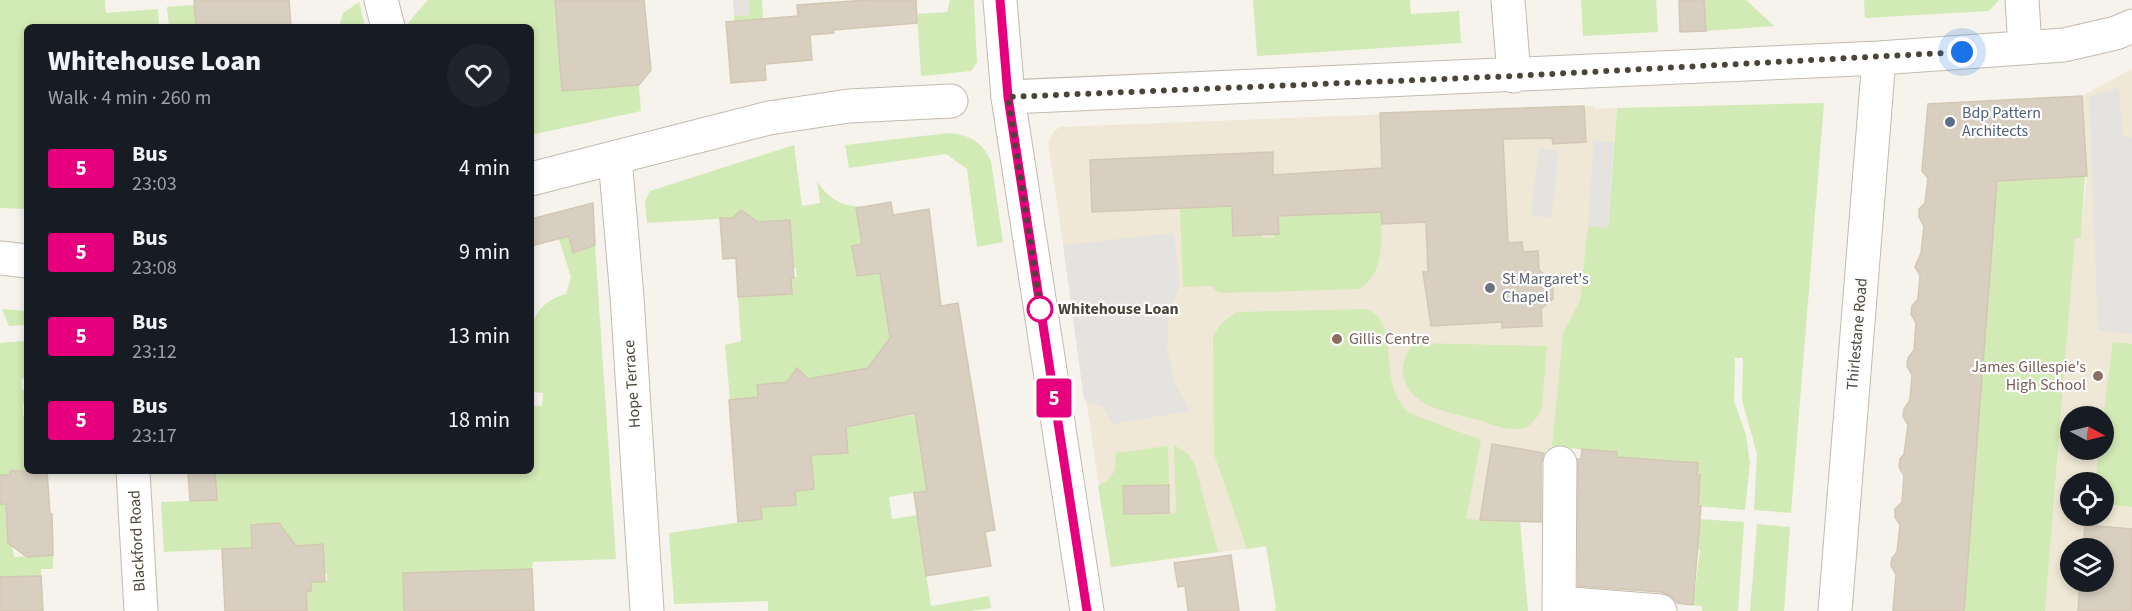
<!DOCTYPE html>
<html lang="en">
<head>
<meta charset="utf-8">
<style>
	:root { --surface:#171b24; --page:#20242c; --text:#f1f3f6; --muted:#9ea1a6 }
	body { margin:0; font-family:"Source Sans 3",sans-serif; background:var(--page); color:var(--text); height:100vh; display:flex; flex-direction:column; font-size:22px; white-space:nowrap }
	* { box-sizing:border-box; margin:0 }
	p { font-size:20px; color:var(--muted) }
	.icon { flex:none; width:33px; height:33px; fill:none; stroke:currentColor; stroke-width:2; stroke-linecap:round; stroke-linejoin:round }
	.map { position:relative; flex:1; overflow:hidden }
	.details { position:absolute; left:24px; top:24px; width:510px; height:450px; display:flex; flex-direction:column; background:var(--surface); border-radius:9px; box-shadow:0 3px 9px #0003 }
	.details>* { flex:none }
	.badge { padding:0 12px; border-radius:4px; font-size:21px; line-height:39px }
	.needle { width:39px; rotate:97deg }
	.fabs { position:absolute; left:2060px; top:406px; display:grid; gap:12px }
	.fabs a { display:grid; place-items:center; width:54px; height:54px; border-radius:50%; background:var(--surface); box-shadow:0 3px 9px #0003; font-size:30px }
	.you { position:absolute; width:30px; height:30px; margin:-15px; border:4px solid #fff; border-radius:50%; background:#1a73e8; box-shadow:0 0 0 9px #1a73e833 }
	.map>.badge { position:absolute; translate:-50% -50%; box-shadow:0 0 0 3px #fff }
	.round { display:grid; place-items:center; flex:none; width:63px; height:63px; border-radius:32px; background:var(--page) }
	.head { display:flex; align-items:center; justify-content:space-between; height:102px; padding:0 24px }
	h1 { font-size:28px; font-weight:800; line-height:45px }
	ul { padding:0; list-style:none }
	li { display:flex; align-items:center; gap:18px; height:84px; padding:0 24px }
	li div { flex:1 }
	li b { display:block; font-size:22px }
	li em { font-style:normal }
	li .badge { min-width:66px; font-weight:700; text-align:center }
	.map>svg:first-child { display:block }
	.education { fill:#efe8d6; fill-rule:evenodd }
	.green { fill:#d2eab5 }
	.parking { fill:#e5e3e0 }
	.building { fill:#d8cfc1; stroke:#d3c7b4; stroke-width:1.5 }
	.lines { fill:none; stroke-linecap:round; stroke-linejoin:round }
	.minor-casing { stroke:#c2bbae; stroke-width:35 }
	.tertiary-casing { stroke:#c2bbae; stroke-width:35 }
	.minor { stroke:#fff; stroke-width:33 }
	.tertiary { stroke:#fff; stroke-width:33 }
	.line-casing { stroke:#fff; stroke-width:14 }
	.line { stroke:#e6007e; stroke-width:9 }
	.walk { stroke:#4b4439; stroke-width:6; stroke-dasharray:0 10.8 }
	.service-dot { fill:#5c6f8a; stroke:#fff; stroke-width:2 }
	.worship-dot { fill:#6b7280; stroke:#fff; stroke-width:2 }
	.stop-dot { fill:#fff; stroke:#e6007e; stroke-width:3 }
	.education-dot { fill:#8d6e63; stroke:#fff; stroke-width:2 }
	.labels { text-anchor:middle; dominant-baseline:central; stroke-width:4.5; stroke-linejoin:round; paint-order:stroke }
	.service-label { font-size:16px; fill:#4e5e75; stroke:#fff; text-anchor:start }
	.worship-label { font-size:16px; fill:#5b616d; stroke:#fff; text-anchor:start }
	.stop-label { font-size:16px; font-weight:bold; fill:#4b4439; stroke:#fff; text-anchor:start }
	.street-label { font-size:16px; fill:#4b4439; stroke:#fff }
	.education-label { font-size:16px; fill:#785e54; stroke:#fff; text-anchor:start }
</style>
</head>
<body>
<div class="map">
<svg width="2132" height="611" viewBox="0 0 2132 611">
	<rect width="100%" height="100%" fill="#f6f3ec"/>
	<path class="education" d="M 2132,69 L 2132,611 L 2045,611 L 2075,237 L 2081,237 L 2087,176 L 2082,96 ZM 2070,417 L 2103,417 L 2103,450 L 2070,450 ZM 2070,483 L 2103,483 L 2103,516 L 2070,516 ZM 2070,549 L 2103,549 L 2103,582 L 2070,582 Z
		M 1594,106 L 1596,109 L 1617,108 L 1590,419 L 1544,453 L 1533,522 L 1466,519 L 1111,567 L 1048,143 L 1053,132 L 1060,127 Z"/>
	<path class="green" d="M 0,0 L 105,0 L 106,13 L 158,9 L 159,27 L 27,27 L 27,209 L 0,208 Z
		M 428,0 L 555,0 L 562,91 L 639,85 L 641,111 L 531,135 L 531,27 L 409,27 L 408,23 Z
		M 750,0 L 762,0 L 763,19 L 734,22 L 734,16 L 750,15 Z
		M 950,0 L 974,0 L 977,62 L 971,71 L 921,76 L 917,14 L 947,12 Z
		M 1253,0 L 1410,0 L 1411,14 L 1459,11 L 1461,43 L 1257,56 Z
		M 1581,0 L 1656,0 L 1658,32 L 1583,36 Z
		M 1704,0 L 1746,0 L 1774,26 L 1706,31 Z
		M 1864,0 L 1999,0 L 1989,11 L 1865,18 Z
		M 359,2 L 365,27 L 339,27 L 343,13 Z
		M 194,5 L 196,27 L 169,27 L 167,7 Z
		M 1824,103 L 1791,513 L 1754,510 L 1757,454 L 1742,400 L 1743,358 L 1735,358 L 1734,401 L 1746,435 L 1750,463 L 1745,510 L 1698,506 L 1700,475 L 1697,475 L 1698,463 L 1617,457 L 1617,452 L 1552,447 L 1563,333 L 1580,301 L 1588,226 L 1608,227 L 1617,108 Z
		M 949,133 C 969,135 982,141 991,161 L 1003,242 L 977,247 L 967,169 L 946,154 L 849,168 L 845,145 Z
		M 794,145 L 802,206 L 820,203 L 817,181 C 828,199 845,209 866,206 L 868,225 L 859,227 L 862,244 L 852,246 L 856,275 L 892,270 L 898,338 L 845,421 L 801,372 L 793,373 L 787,382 L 758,385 L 758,397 L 730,400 L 725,345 L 741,341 L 738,297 L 792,294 L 791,278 L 797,277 L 796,268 L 791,268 L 739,213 L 733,218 L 647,223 L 645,201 L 650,191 Z
		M 2003,175 L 2008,180 L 2085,176 L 2081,238 L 2075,238 L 2045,611 L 1964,611 L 1997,183 Z
		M 1232,191 L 1233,236 L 1262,235 L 1262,238 L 1274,238 L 1274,217 L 1381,212 C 1382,237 1384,278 1358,289 L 1224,293 L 1217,292 L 1212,286 L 1183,287 L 1180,208 L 1200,207 Z
		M 569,236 L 574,253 L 595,245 L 616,559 L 533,562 L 532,569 L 404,573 L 404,611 L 307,611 L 288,593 L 311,591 L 311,582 L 327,581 L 327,573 L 287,575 L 324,563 L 323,544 L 285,546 L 285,531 L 279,523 L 251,525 L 252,548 L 164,552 L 161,502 L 216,500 L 215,471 L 531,471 L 531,406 L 542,406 L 543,393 L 531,392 C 531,353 518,307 566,294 L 571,277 L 559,239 Z
		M 2,309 L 27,311 L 27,325 L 9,326 Z
		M 1365,309 C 1404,321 1374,381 1409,413 L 1481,440 L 1466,519 L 1520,521 L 1528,611 L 1274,611 L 1276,608 L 1266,546 L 1247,549 L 1214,454 L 1213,336 L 1220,325 L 1236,312 Z
		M 25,341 L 27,376 L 21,380 L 22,389 L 27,392 L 27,402 L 23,405 L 23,415 L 27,417 L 27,470 L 10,471 L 10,475 L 0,475 L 0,343 Z
		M 2113,342 L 2132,344 L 2132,507 L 2103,504 L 2103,483 L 2095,483 L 2099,450 L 2103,450 L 2103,419 Z
		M 1415,343 L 1547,346 L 1542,407 C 1538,417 1532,427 1520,429 C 1506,431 1489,423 1475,419 C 1449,412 1406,407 1403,372 C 1402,361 1407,352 1415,343 Z
		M 975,403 L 977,414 L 932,421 L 933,433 L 918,436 L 921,456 L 925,456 L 930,490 L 889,497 L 892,519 L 917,515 L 931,606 L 989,596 L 991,608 L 971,611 L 768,611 L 768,601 L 674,604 L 669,533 L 762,519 L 761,507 L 796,505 L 795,491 L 814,489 L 811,455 L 848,453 L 846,427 Z
		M 1174,445 L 1188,454 L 1195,465 L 1218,552 L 1111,567 L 1098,486 C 1112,480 1118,469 1115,453 L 1168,446 L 1169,485 L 1123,486 L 1124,514 L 1176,513 Z
		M 0,504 L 12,504 L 11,530 L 7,534 L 8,543 L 12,546 L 14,557 L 53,555 L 53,569 L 41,569 L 41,576 L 0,577 Z
		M 1698,519 L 1744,522 L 1738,611 L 1702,611 L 1702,606 L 1693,605 L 1700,550 L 1695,549 Z
		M 1757,524 L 1790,527 L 1784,611 L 1750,611 Z"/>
	<path class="parking" d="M 733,0 L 750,0 L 750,15 L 734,16 Z
		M 2119,88 L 2123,137 L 2132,137 L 2132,334 L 2098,330 L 2089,96 Z
		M 1594,141 L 1614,142 L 1608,228 L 1588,226 Z
		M 1539,148 L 1559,151 L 1551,218 L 1531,215 Z
		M 1174,233 L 1180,285 L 1169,313 L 1167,348 L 1174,381 L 1190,411 L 1112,424 L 1103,407 L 1084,400 L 1063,245 Z"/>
	<path class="building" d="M 194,0 L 289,0 L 291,27 L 196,27 Z
		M 555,0 L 644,0 L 651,70 L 639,85 L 562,91 Z
		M 867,0 L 916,0 L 917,23 L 833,30 L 834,33 L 810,35 L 812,60 L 765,64 L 766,80 L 731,83 L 726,22 L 798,16 L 797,5 Z
		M 1679,0 L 1704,0 L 1706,31 L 1680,32 Z
		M 2082,96 L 2087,176 L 1997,181 L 1964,611 L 1893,611 L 1896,574 L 1891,566 L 1892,558 L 1897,552 L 1900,525 L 1895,517 L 1895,509 L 1902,502 L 1904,476 L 1899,467 L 1900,459 L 1904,454 L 1908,425 L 1903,416 L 1904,409 L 1910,400 L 1912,375 L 1907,366 L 1908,358 L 1914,350 L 1916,323 L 1911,314 L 1912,306 L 1918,299 L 1920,275 L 1915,267 L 1921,253 L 1924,226 L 1919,217 L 1919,209 L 1925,203 L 1928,178 L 1922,171 L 1928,104 Z
		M 1584,106 L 1586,142 L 1553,144 L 1552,138 L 1503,139 L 1508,243 L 1522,242 L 1523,252 L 1538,251 L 1539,270 L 1553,283 L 1553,299 L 1541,309 L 1542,326 L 1502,328 L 1502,322 L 1431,326 L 1423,272 L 1428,272 L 1426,222 L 1382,224 L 1381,212 L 1278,216 L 1279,234 L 1233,236 L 1232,206 L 1092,212 L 1090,160 L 1273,152 L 1273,175 L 1382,168 L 1380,113 Z
		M 891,202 L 893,215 L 929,209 L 941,306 L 958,303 L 995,530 L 985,532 L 991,566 L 926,576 L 914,493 L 927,491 L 915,413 L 846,427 L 848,453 L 811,455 L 814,489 L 795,491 L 796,505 L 761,507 L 762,519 L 738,522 L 729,400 L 758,397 L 757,385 L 787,382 L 797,368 L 808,379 L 868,368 L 890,338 L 880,273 L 857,276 L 852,246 L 862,244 L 856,208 Z
		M 593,203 L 595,245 L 573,253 L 569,236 L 531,246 L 531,219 Z
		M 741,210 L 758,222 L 790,220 L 794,278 L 791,278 L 792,294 L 738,297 L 736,258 L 723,259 L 720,218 L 733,218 Z
		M 1492,444 L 1544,453 L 1541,463 L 1541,522 L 1480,520 Z
		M 1582,449 L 1617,452 L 1617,457 L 1698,463 L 1697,475 L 1700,475 L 1698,506 L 1701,506 L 1693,605 L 1677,603 L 1671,596 L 1661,592 L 1578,586 L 1578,459 L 1581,459 Z
		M 10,471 L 47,471 L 50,514 L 52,514 L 53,555 L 27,557 L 8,543 L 6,504 L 0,504 L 0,475 L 10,475 Z
		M 188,471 L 215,471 L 217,500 L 190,501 Z
		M 1169,485 L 1169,513 L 1124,514 L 1123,486 Z
		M 279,523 L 296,546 L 323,544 L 325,582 L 311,582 L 311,591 L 306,592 L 307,611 L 225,611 L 222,549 L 252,548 L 251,525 Z
		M 2085,525 L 2132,529 L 2132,611 L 2078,611 L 2080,582 L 2103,582 L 2103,549 L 2083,549 Z
		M 1231,555 L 1239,611 L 1188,611 L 1185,586 L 1178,587 L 1174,563 Z
		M 532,569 L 534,611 L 404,611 L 403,573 Z
		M 41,576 L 43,611 L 0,611 L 0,577 Z"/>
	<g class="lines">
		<g class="minor-casing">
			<path id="minor" d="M 381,0 L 388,27
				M 1508,0 L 1514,76
				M 2022,0 L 2025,47
				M 1008,97 L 1879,58 L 2064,45 L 2116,33 L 2132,26
				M 615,158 L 627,297 L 647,611
				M 531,179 L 769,118 L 849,106 L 951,101
				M 0,258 L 27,261
				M 133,471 L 141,611
				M 1559,603 L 1660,611
				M 1559,611 L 1560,463
				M 1835,611 L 1879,58"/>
		</g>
		<g class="tertiary-casing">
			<path id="tertiary" d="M 1000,0 L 1008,97 L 1087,611"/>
		</g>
		<use href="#minor" class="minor"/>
		<use href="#tertiary" class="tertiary"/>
	</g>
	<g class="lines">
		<g class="line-casing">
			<path id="line" d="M 1000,0 L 1008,97 L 1087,611"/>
		</g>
		<use href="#line" class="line"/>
		<path class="walk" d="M 1040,309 L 1042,318 L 1008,97 L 1514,76 L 1962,52"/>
	</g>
	<circle class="service-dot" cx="1950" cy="122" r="6"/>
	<circle class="worship-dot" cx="1490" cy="288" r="6"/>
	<circle class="stop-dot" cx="1040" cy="309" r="12"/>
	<g class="education-dot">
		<circle cx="1337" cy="339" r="6"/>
		<circle cx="2098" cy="376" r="6"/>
	</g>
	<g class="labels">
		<g class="service-label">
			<text x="1962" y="113">Bdp Pattern<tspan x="1962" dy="18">Architects</tspan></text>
		</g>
		<g class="worship-label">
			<text x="1502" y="279">St Margaret's<tspan x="1502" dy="18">Chapel</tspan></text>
		</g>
		<g class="stop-label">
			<text x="1058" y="309">Whitehouse Loan</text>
		</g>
		<g class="street-label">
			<text transform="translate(1857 334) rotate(-85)">Thirlestane Road</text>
			<text transform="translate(632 384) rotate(-94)">Hope Terrace</text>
			<text transform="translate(137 541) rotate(-93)">Blackford Road</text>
		</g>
		<g class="education-label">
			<text x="1349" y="339">Gillis Centre</text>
			<text x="2086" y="367" text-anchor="end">James Gillespie's<tspan x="2086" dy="18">High School</tspan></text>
		</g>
	</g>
</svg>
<div class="fabs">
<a><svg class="needle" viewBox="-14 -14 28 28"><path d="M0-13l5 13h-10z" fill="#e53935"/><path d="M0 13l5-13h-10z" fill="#9ea1a6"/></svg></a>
<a><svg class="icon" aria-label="locate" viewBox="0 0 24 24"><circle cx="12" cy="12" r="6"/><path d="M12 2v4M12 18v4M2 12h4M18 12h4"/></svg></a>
<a><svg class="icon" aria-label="layers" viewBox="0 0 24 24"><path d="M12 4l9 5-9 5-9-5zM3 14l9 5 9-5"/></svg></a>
</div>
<div class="you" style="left:1962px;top:52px"></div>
<b class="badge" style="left:1054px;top:398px;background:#e6007e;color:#fff">5</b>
<section class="details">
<div class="head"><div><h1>Whitehouse Loan</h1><p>Walk · 4 min · 260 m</p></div><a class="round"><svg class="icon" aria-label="heart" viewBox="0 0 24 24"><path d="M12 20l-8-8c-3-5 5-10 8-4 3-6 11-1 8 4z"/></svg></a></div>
<ul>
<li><span class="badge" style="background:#e6007e;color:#fff">5</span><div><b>Bus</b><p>23:03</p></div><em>4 min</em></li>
<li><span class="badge" style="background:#e6007e;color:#fff">5</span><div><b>Bus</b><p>23:08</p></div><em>9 min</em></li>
<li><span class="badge" style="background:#e6007e;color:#fff">5</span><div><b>Bus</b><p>23:12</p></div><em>13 min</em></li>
<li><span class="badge" style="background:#e6007e;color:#fff">5</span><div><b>Bus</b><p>23:17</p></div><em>18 min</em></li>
</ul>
</section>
</div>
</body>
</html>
